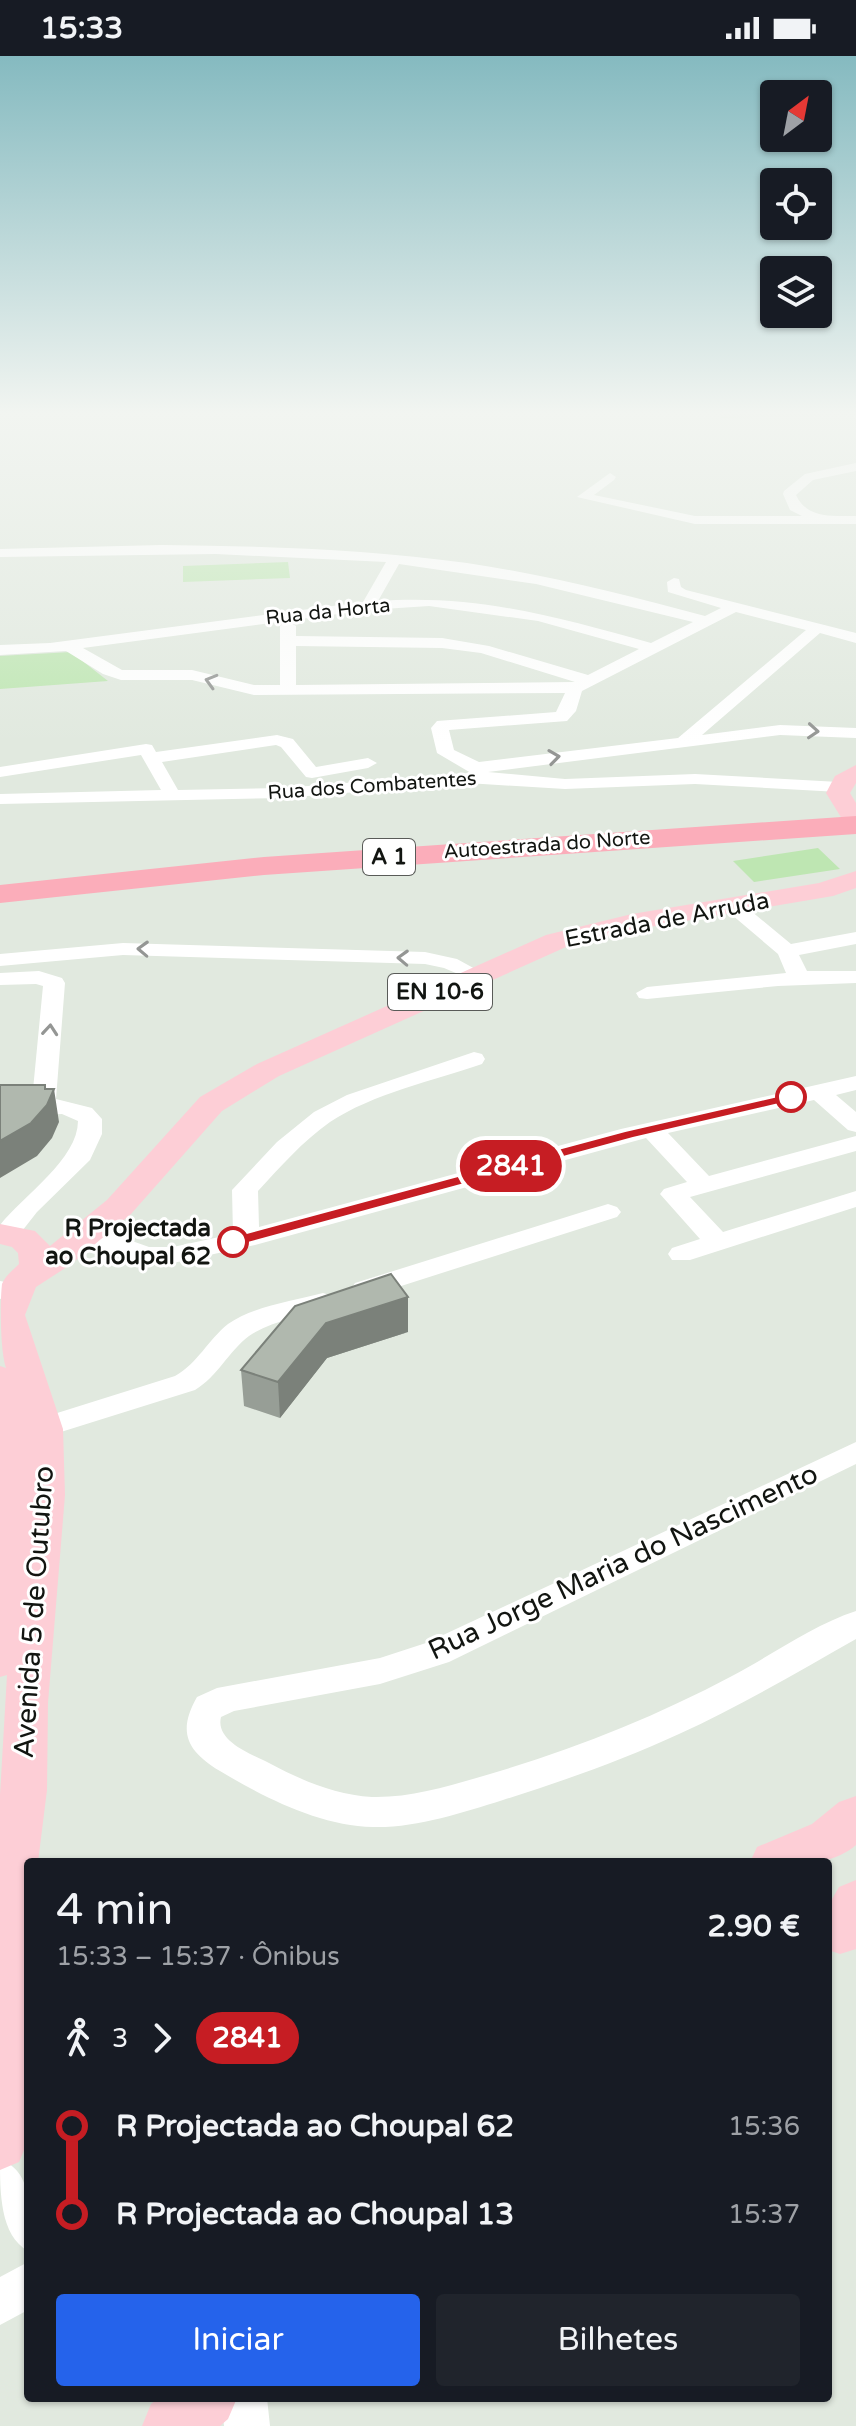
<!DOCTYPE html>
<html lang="pt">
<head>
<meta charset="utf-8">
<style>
	:root { --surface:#171b24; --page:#20242c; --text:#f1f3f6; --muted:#9ea1a6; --accent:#2563eb }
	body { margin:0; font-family:"Varela Round",sans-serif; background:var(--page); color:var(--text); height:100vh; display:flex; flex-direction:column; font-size:30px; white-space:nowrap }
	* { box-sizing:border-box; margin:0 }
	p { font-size:26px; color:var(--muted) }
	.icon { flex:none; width:44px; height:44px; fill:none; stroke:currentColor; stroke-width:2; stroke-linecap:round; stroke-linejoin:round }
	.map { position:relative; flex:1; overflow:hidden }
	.drawer { position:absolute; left:24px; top:1802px; width:808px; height:544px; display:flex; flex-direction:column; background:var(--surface); border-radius:8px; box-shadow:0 2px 6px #0004 }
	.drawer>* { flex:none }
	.badge { padding:0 16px; border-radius:26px; font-size:28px; line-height:52px }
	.needle { width:52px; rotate:32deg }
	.buttons { position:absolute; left:760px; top:24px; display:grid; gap:16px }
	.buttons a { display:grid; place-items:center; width:72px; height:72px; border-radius:8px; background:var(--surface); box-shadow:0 2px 6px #0004; font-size:40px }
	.map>.badge { position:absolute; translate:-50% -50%; box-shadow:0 0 0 4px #fff }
	.legs { display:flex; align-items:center; gap:12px; height:88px; padding:0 32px; font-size:26px }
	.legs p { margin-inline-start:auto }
	.head { display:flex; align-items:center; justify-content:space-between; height:136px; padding:0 32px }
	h1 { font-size:44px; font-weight:600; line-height:60px }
	.cta { display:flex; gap:16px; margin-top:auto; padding:16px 32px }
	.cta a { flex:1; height:92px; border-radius:8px; background:var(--accent); color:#fff; font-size:32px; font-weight:600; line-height:92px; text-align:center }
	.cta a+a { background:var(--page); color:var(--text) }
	ul { padding:0 32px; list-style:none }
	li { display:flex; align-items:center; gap:28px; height:88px; font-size:30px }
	li i { display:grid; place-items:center; width:12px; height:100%; margin:0 10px; background:currentColor }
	li i::after { content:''; width:20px; height:20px; margin:-10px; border:6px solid; border-radius:50%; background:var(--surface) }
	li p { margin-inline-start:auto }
	li:first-child i { background:linear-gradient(#0000 50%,currentColor 0) }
	li:last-child i { background:linear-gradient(currentColor 50%,#0000 0) }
	.status { display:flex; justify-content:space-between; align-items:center; height:56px; padding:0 40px; background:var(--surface); direction:ltr }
	.status svg { height:22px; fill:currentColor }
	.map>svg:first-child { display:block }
	.green { fill:#bee6b2 }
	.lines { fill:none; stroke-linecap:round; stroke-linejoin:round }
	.minor { fill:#fff; fill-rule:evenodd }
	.major { fill:#fdced6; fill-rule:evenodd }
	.highway { fill:#fbadba; fill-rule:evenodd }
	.wall { fill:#979e96 }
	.shaded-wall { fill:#7b817a }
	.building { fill:#b0b8ae; stroke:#7b817a; stroke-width:2 }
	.oneway { stroke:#949694 }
	.line-1 { fill:#c61d23; stroke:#fff; stroke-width:2 }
	.stop-1-dot { fill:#fff; stroke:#c61d23; stroke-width:4 }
	.labels { text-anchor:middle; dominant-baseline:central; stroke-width:6; stroke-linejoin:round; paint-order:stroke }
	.far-street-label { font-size:20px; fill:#121511; stroke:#fff }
	.shield { fill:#fff; stroke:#595b58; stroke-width:2 }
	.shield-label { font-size:22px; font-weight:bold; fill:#121511 }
	.street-label { font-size:24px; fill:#121511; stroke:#fff }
	.stop-label { font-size:24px; font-weight:bold; fill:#121511; stroke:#fff; text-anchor:end }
	.near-street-label { font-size:28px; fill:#121511; stroke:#fff }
</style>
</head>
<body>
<div class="status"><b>15:33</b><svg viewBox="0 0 49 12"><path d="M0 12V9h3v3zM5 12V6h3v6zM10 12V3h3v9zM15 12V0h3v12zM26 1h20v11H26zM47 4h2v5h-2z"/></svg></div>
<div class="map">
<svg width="856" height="2370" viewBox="0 0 856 2370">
	<rect width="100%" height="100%" fill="#e1e9df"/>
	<path class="green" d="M 719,356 L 856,356 L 856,359 L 720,362 Z
		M 288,506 L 290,522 L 183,526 L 183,510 Z
		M 71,596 L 108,625 L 0,633 L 0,600 Z
		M 818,792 L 840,813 L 754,826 L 733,805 Z"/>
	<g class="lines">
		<path class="minor" d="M 856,407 L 856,415 L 813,424 L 796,439 C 807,463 833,460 856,460 L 856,468 L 695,468 L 577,441 L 610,417 L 616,421 L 614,424 L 594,439 L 695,460 L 802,460 L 790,454 L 783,438 L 784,435 L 805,418 Z
			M 162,489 C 264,490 366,493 467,507 C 547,519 626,539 705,560 L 721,552 L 668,536 L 667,526 L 674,522 L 679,523 L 681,531 L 686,534 L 856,577 L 856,587 L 820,577 L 702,679 L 780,669 L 856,672 L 856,682 L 780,679 L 488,716 L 565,723 L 695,718 L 839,726 L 848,731 L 839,736 L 695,728 L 565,733 L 467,727 L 283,742 L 0,748 L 0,738 L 161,734 L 141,699 L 0,721 L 0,711 L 146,688 L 152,689 L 156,696 L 277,679 L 293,683 L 316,711 L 368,702 L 377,707 L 368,712 L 312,722 L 306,721 L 281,691 L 276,689 L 162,706 L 178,734 L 283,732 L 471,717 L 437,697 L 431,672 L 437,665 L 556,656 L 565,637 L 254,639 L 192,624 L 121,624 L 103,618 L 66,595 L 0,599 L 0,589 L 50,587 L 363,546 L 386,506 L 216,498 L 0,501 L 0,493 ZM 399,508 L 536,528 L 693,566 L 651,587 C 557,561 478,538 378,545 ZM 429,550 L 538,565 L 639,593 L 588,619 L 489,590 L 442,582 L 296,580 L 296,570 L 288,565 L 280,570 L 280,629 L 254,629 L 192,614 L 122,614 L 83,592 L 368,554 ZM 736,556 L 806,574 L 678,682 L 479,706 L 454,694 L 449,674 L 567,665 L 576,655 L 582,635 ZM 296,590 L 442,592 L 481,597 L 575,626 L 296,629 Z
			M 732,843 L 739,845 L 791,888 L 856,876 L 856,888 L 799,899 L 807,915 L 856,915 L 856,927 L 778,930 L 647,943 L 639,942 L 636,937 L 647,931 L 786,917 L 778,898 L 725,853 L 722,849 Z
			M 123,887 L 425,896 L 457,903 L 488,920 L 477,926 L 444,912 L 425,908 L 123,899 L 0,910 L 0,898 Z
			M 39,915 L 62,922 L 65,927 L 56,1043 L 92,1052 L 102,1063 L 102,1078 L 90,1104 L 37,1156 L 15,1184 L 0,1184 L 0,1169 C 24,1139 78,1103 78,1065 L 62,1058 L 0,1061 L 0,1047 L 32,1044 L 43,930 L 36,928 L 0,929 L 0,917 Z
			M 474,996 L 482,998 L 485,1003 L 482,1008 C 435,1024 372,1038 330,1066 C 303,1085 280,1111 258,1135 L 259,1171 L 621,1073 L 856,1020 L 856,1034 L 836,1039 L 856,1056 L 856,1076 L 848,1074 L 814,1044 L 668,1077 L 709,1120 L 856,1080 L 856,1095 L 690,1141 L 723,1176 L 856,1135 L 856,1151 L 690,1204 L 672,1204 L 668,1198 L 672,1192 L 700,1183 L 660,1138 L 664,1133 L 687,1126 L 646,1082 L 255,1189 L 173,1207 L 137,1205 L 78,1183 L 74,1177 L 78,1171 L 87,1169 L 149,1191 L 173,1191 L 233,1178 L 232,1134 L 277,1086 L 314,1056 L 347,1039 Z
			M 608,1148 L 617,1151 L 621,1156 L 617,1161 L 373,1239 L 364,1242 L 355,1239 L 351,1233 L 355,1227 Z
			M 0,1225 L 10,1227 L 14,1233 L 9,1240 L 0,1243 Z
			M 323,1237 L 333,1240 L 337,1246 L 333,1252 C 306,1260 272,1264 249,1280 C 228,1296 218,1320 195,1334 L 29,1386 L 19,1383 L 14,1376 L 19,1369 L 175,1320 C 198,1307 208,1284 228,1268 C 254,1250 293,1245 323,1237 Z
			M 856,1386 L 856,1408 L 449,1606 L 380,1628 L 234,1655 L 221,1661 C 215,1685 251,1698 269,1707 C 301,1724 335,1739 372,1741 C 412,1742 452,1729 490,1718 C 574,1693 655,1661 732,1620 C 772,1599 813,1569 856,1555 L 856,1583 C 798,1616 740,1650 679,1678 C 623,1704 563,1725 503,1744 C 461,1757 417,1772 373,1771 C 320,1770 265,1742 220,1715 C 187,1695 177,1676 197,1641 L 217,1632 L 380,1602 L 426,1587 Z
			M 0,2103 C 37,2118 28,2161 28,2195 C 0,2179 0,2137 0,2103 Z
			M 28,2206 L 28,2254 L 0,2269 L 0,2221 Z
			M 221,2342 L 267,2342 L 270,2370 L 224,2370 Z"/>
		<path class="major" d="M 856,709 L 856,727 L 850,737 L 856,747 L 856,773 L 847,771 L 826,737 L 835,720 Z
			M 856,815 L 856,832 L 833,840 L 632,874 L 566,891 L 279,1020 L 222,1055 L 131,1158 L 70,1209 L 36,1231 L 25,1259 L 63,1373 L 65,1439 L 48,1647 L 47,1734 L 38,1806 L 28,1806 L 28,2085 L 19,2106 L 0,2114 L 0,1739 L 7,1619 L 0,1621 L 0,1310 L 6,1312 C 0,1294 0,1246 2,1228 C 5,1220 13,1214 19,1208 L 18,1197 L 12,1191 L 0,1188 L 0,1168 L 35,1175 L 50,1190 L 107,1144 L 200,1041 L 257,1008 L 546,879 L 632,858 L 819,827 Z
			M 856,1740 L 856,1789 C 827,1814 786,1806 750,1806 L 757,1791 L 812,1768 L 839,1746 Z
			M 856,1824 L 856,1893 L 840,1898 L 828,1894 L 828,1850 L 839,1831 Z
			M 159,2342 L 237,2342 L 228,2363 L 220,2370 L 142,2370 L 151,2348 Z"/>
		<path class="highway" d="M 856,760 L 856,778 L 264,819 L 0,847 L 0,829 L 264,801 Z"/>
	</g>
	<path class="wall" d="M 408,1276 L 327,1302 L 280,1362 L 244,1350 L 241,1314 Z"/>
	<path class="shaded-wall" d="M 45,1029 L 48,1046 L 54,1033 L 59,1066 L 52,1082 L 37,1100 L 0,1122 L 0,1085 L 45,1033 Z
		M 408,1241 L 408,1276 L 327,1302 L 280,1362 L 278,1326 L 326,1267 Z"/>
	<path class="building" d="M 0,1029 L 45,1029 L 45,1033 L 54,1033 L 47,1049 L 31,1067 L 0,1085 Z
		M 391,1218 L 408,1241 L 326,1267 L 278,1326 L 241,1314 L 295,1250 Z"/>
	<defs><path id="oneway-chevron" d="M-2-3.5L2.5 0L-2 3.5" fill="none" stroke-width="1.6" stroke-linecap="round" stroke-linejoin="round" transform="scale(2)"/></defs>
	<g class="oneway">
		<use href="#oneway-chevron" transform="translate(211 625) rotate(-164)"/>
		<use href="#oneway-chevron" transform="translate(813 675) rotate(4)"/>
		<use href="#oneway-chevron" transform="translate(554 701) rotate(-8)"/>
		<use href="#oneway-chevron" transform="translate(143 893) rotate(-178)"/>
		<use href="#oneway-chevron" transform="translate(403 902) rotate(-178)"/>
		<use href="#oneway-chevron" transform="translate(50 974) rotate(-85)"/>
	</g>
	<linearGradient id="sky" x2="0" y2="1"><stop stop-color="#85bac0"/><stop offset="0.52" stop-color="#f2f5f1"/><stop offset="1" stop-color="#f2f5f1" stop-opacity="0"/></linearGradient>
	<rect width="856" height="687" fill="url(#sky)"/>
	<path class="line-1" d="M 791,1037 L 796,1038 L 796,1044 L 633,1082 L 233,1191 L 226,1186 L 228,1182 L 625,1075 Z"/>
	<g class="stop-1-dot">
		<circle cx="791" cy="1041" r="14"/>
		<circle cx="233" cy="1186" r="14"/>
	</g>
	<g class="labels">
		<g class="far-street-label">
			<text transform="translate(328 556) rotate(-6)">Rua da Horta</text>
			<text transform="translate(372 730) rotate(-4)">Rua dos Combatentes</text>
			<text transform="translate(547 789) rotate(-4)">Autoestrada do Norte</text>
		</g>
		<g class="shield">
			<rect x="363" y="783" width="52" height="36" rx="6"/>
			<rect x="388" y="918" width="104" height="36" rx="6"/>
		</g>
		<g class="shield-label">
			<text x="389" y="801">A 1</text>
			<text x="440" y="936">EN 10-6</text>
		</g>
		<g class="street-label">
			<text transform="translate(667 864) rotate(-11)">Estrada de Arruda</text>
		</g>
		<g class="stop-label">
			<text x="211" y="1172">R Projectada<tspan x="211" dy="28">ao Choupal 62</tspan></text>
		</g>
		<g class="near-street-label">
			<text transform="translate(623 1506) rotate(-25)">Rua Jorge Maria do Nascimento</text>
			<text transform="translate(34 1556) rotate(-86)">Avenida 5 de Outubro</text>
		</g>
	</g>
</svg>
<div class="buttons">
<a><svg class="needle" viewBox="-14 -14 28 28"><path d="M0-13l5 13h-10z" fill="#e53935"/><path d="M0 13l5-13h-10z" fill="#9ea1a6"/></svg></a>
<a><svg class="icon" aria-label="locate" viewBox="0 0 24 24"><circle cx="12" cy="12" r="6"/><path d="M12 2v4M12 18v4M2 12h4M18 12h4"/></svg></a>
<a><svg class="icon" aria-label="layers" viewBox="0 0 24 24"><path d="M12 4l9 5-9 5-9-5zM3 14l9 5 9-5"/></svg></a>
</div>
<b class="badge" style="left:511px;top:1110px;background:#c61d23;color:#fff">2841</b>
<section class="drawer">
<div class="head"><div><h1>4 min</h1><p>15:33 – 15:37 · Ônibus</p></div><b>2.90 €</b></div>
<div class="legs"><svg class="icon" aria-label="walk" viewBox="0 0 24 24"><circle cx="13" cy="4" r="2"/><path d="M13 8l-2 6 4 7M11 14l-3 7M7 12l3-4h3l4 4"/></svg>3<svg class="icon" aria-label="forward" viewBox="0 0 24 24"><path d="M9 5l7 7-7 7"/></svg><b class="badge" style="background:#c61d23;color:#fff">2841</b></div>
<ul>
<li><i style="color:#c61d23"></i><b>R Projectada ao Choupal 62</b><p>15:36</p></li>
<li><i style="color:#c61d23"></i><b>R Projectada ao Choupal 13</b><p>15:37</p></li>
</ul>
<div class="cta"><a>Iniciar</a><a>Bilhetes</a></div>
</section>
</div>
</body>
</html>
